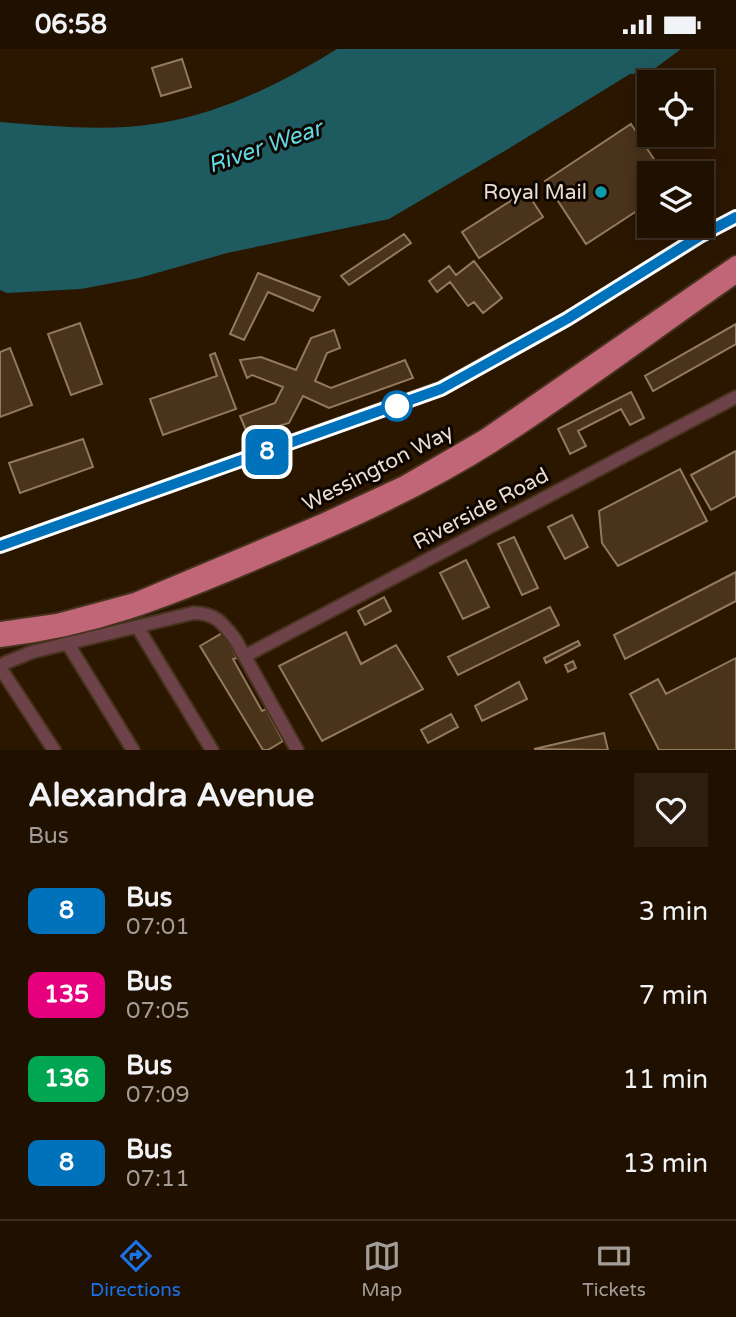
<!DOCTYPE html>
<html lang="en">
<head>
<meta charset="utf-8">
<style>
	:root { --surface:#201000; --page:#2d1e0f; --text:#f1f3f6; --muted:#a29d99; --line:#3d3022; --accent:#1a73e8 }
	body { margin:0; font-family:"Varela Round",sans-serif; background:var(--page); color:var(--text); height:100vh; display:flex; flex-direction:column; font-size:26px; white-space:nowrap }
	* { box-sizing:border-box; margin:0 }
	p { font-size:23px; color:var(--muted) }
	.icon { flex:none; width:38px; height:38px; fill:none; stroke:currentColor; stroke-width:2; stroke-linecap:round; stroke-linejoin:round }
	.map { position:relative; height:701px; overflow:hidden }
	.side { display:flex; flex-direction:column; background:var(--surface); flex:1 }
	.side>* { flex:none }
	.badge { padding:0 14px; border-radius:10px; font-size:24px; line-height:46px }
	.tools { position:absolute; left:637px; top:21px; display:grid; gap:14px }
	.tools a { display:grid; place-items:center; width:77px; height:77px; border-radius:0px; background:var(--surface); box-shadow:0 4px 18px #0003,0 0 0 2px var(--line); font-size:35px }
	.map>.badge { position:absolute; translate:-50% -50%; box-shadow:0 0 0 4px #fff }
	.round { display:grid; place-items:center; flex:none; width:74px; height:74px; border-radius:0px; background:var(--page) }
	.headline { display:flex; align-items:center; justify-content:space-between; height:119px; padding:0 28px }
	h1 { font-size:33px; font-weight:800; line-height:52px }
	ul { padding:0; list-style:none }
	li { display:flex; align-items:center; gap:21px; height:84px; padding:0 28px }
	li div { flex:1 }
	li b { display:block; font-size:26px }
	li em { font-style:normal }
	li .badge { min-width:77px; font-weight:700; text-align:center }
	.status { display:flex; justify-content:space-between; align-items:center; height:49px; padding:0 35px; background:var(--surface); direction:ltr }
	.status svg { height:19px; fill:currentColor }
	.tab-bar { display:flex; justify-content:space-around; align-items:center; height:98px; border-top:2px solid var(--line); background:var(--surface); font-size:19px; color:var(--muted) }
	.tab-bar a { display:grid; justify-items:center; gap:4px }
	.tab-bar .current { color:var(--accent) }
	.map>svg:first-child { display:block }
	.water { fill:#1e5b60 }
	.building { fill:#4a331b; stroke:#93795f; stroke-width:2 }
	.lines { fill:none; stroke-linecap:round; stroke-linejoin:round }
	.minor-casing { stroke:#46321d; stroke-width:16 }
	.major-casing { stroke:#46321d; stroke-width:18 }
	.minor { stroke:#6e4249; stroke-width:12 }
	.major { stroke:#c16676; stroke-width:14 }
	.line-casing { stroke:#fff; stroke-width:16 }
	.line { stroke:#0072bc; stroke-width:10 }
	.culture-dot { fill:#0f9aa8; stroke:#0d0500; stroke-width:2.5 }
	.stop-dot { fill:#fff; stroke:#0072bc; stroke-width:3.5 }
	.labels { text-anchor:middle; dominant-baseline:central; stroke-width:6; stroke-linejoin:round; paint-order:stroke }
	.poi-label { font-size:21px; fill:#ebddcf; stroke:#0d0500; text-anchor:end }
	.street-label { font-size:21px; fill:#ebddcf; stroke:#0d0500 }
	.water-label { font-size:23px; font-style:italic; fill:#62d8e4; stroke:#0d0500 }
</style>
</head>
<body>
<div class="status"><b>06:58</b><svg viewBox="0 0 49 12"><path d="M0 12V9h3v3zM5 12V6h3v6zM10 12V3h3v9zM15 12V0h3v12zM26 1h20v11H26zM47 4h2v5h-2z"/></svg></div>
<div class="map">
<svg width="736" height="701" viewBox="0 0 736 701">
	<rect width="100%" height="100%" fill="#2b1600"/>
	<path class="water" d="M 337,0 L 681,0 L 649,24 L 630,25 L 508,100 L 389,170 L 227,204 L 139,229 L 81,240 L 7,244 L 0,241 L 0,73 C 53,77 107,83 160,74 C 222,64 284,33 337,0 Z"/>
	<path class="building" d="M 182,10 L 191,38 L 161,47 L 152,19 Z
		M 631,75 L 663,124 L 649,124 L 649,154 L 586,195 L 545,132 Z
		M 526,142 L 543,168 L 479,209 L 462,183 Z
		M 404,185 L 411,194 L 349,236 L 341,227 Z
		M 474,212 L 502,249 L 483,264 L 474,253 L 468,257 L 450,233 L 437,243 L 429,232 L 449,217 L 456,226 Z
		M 258,224 L 320,248 L 313,262 L 268,243 L 244,291 L 230,285 Z
		M 80,274 L 102,335 L 71,346 L 48,285 Z
		M 736,275 L 736,295 L 653,342 L 645,327 Z
		M 334,281 L 340,299 L 327,304 L 315,332 L 331,339 L 405,311 L 413,329 L 329,359 L 303,347 L 289,374 L 248,386 L 240,367 L 275,354 L 283,338 L 252,326 L 247,329 L 240,311 L 261,308 L 296,321 L 311,289 Z
		M 10,299 L 32,356 L 0,368 L 0,303 Z
		M 215,304 L 236,360 L 163,386 L 150,350 L 217,327 L 210,306 Z
		M 631,343 L 644,369 L 630,376 L 621,360 L 578,382 L 586,397 L 570,405 L 558,380 Z
		M 83,390 L 93,418 L 20,444 L 9,414 Z
		M 736,402 L 736,447 L 711,461 L 691,426 Z
		M 680,420 L 707,472 L 618,517 L 602,494 L 599,462 Z
		M 572,466 L 588,498 L 565,510 L 548,478 Z
		M 514,488 L 538,539 L 522,546 L 498,495 Z
		M 466,511 L 489,558 L 463,570 L 440,524 Z
		M 736,523 L 736,552 L 625,610 L 614,586 Z
		M 384,548 L 391,562 L 365,576 L 358,562 Z
		M 550,558 L 559,576 L 458,626 L 448,608 Z
		M 224,583 L 237,609 L 233,610 L 262,662 L 266,660 L 283,692 L 268,701 L 263,701 L 200,597 Z
		M 346,583 L 361,615 L 396,596 L 423,640 L 322,692 L 279,617 Z
		M 578,592 L 580,596 L 546,614 L 544,609 Z
		M 736,609 L 736,701 L 659,701 L 630,645 L 658,630 L 666,645 Z
		M 573,612 L 576,619 L 568,623 L 565,616 Z
		M 519,633 L 527,650 L 482,672 L 475,657 Z
		M 451,665 L 458,678 L 428,694 L 421,681 Z
		M 604,684 L 608,701 L 534,700 Z"/>
	<g class="lines">
		<g class="minor-casing">
			<path id="minor" d="M 0,497 L 441,339 L 567,270 L 700,187 L 736,168
				M 138,579 L 212,701
				M 68,595 L 133,701
				M 245,607 L 736,348
				M 5,614 L 32,603 L 193,564 C 215,564 222,573 235,590 L 297,701
				M 1,620 L 54,701"/>
		</g>
		<g class="major-casing">
			<path id="major" d="M 0,580 L 57,572 L 135,551 L 320,473 L 404,434 L 485,387 L 736,214
				M 0,591 C 94,580 165,552 252,515 C 334,480 417,444 493,396 C 576,343 655,283 736,227"/>
		</g>
		<use href="#minor" class="minor"/>
		<use href="#major" class="major"/>
	</g>
	<g class="lines">
		<g class="line-casing">
			<path id="line" d="M 0,497 L 441,340 L 567,270 L 700,187 L 736,168"/>
		</g>
		<use href="#line" class="line"/>
	</g>
	<circle class="culture-dot" cx="601" cy="143" r="7"/>
	<circle class="stop-dot" cx="397" cy="357" r="14"/>
	<g class="labels">
		<g class="poi-label">
			<text x="587" y="143">Royal Mail</text>
		</g>
		<g class="street-label">
			<text transform="translate(378 419) rotate(-27)">Wessington Way</text>
			<text transform="translate(481 460) rotate(-28)">Riverside Road</text>
		</g>
		<g class="water-label">
			<text transform="translate(265 98) rotate(-19)">River Wear</text>
		</g>
	</g>
</svg>
<div class="tools">
<a><svg class="icon" aria-label="locate" viewBox="0 0 24 24"><circle cx="12" cy="12" r="6"/><path d="M12 2v4M12 18v4M2 12h4M18 12h4"/></svg></a>
<a><svg class="icon" aria-label="layers" viewBox="0 0 24 24"><path d="M12 4l9 5-9 5-9-5zM3 14l9 5 9-5"/></svg></a>
</div>
<b class="badge" style="left:267px;top:403px;background:#0072bc;color:#fff">8</b>
</div>
<section class="side">
<div class="headline"><div><h1>Alexandra Avenue</h1><p>Bus</p></div><a class="round"><svg class="icon" aria-label="heart" viewBox="0 0 24 24"><path d="M12 20l-8-8c-3-5 5-10 8-4 3-6 11-1 8 4z"/></svg></a></div>
<ul>
<li><span class="badge" style="background:#0072bc;color:#fff">8</span><div><b>Bus</b><p>07:01</p></div><em>3 min</em></li>
<li><span class="badge" style="background:#e6007e;color:#fff">135</span><div><b>Bus</b><p>07:05</p></div><em>7 min</em></li>
<li><span class="badge" style="background:#00a651;color:#fff">136</span><div><b>Bus</b><p>07:09</p></div><em>11 min</em></li>
<li><span class="badge" style="background:#0072bc;color:#fff">8</span><div><b>Bus</b><p>07:11</p></div><em>13 min</em></li>
</ul>
</section>
<nav class="tab-bar">
<a class="current"><svg class="icon" aria-label="directions" viewBox="0 0 24 24"><path d="M12 3l9 9-9 9-9-9zM9 14v-3h6M13 9l2 2-2 2"/></svg>Directions</a>
<a><svg class="icon" aria-label="map" viewBox="0 0 24 24"><path d="M3 6l6-2 6 2 6-2v14l-6 2-6-2-6 2zM9 4v14M15 6v14"/></svg>Map</a>
<a><svg class="icon" aria-label="tickets" viewBox="0 0 24 24"><path d="M3 7h18v10H3zM15 7v10"/></svg>Tickets</a>
</nav>
</body>
</html>
